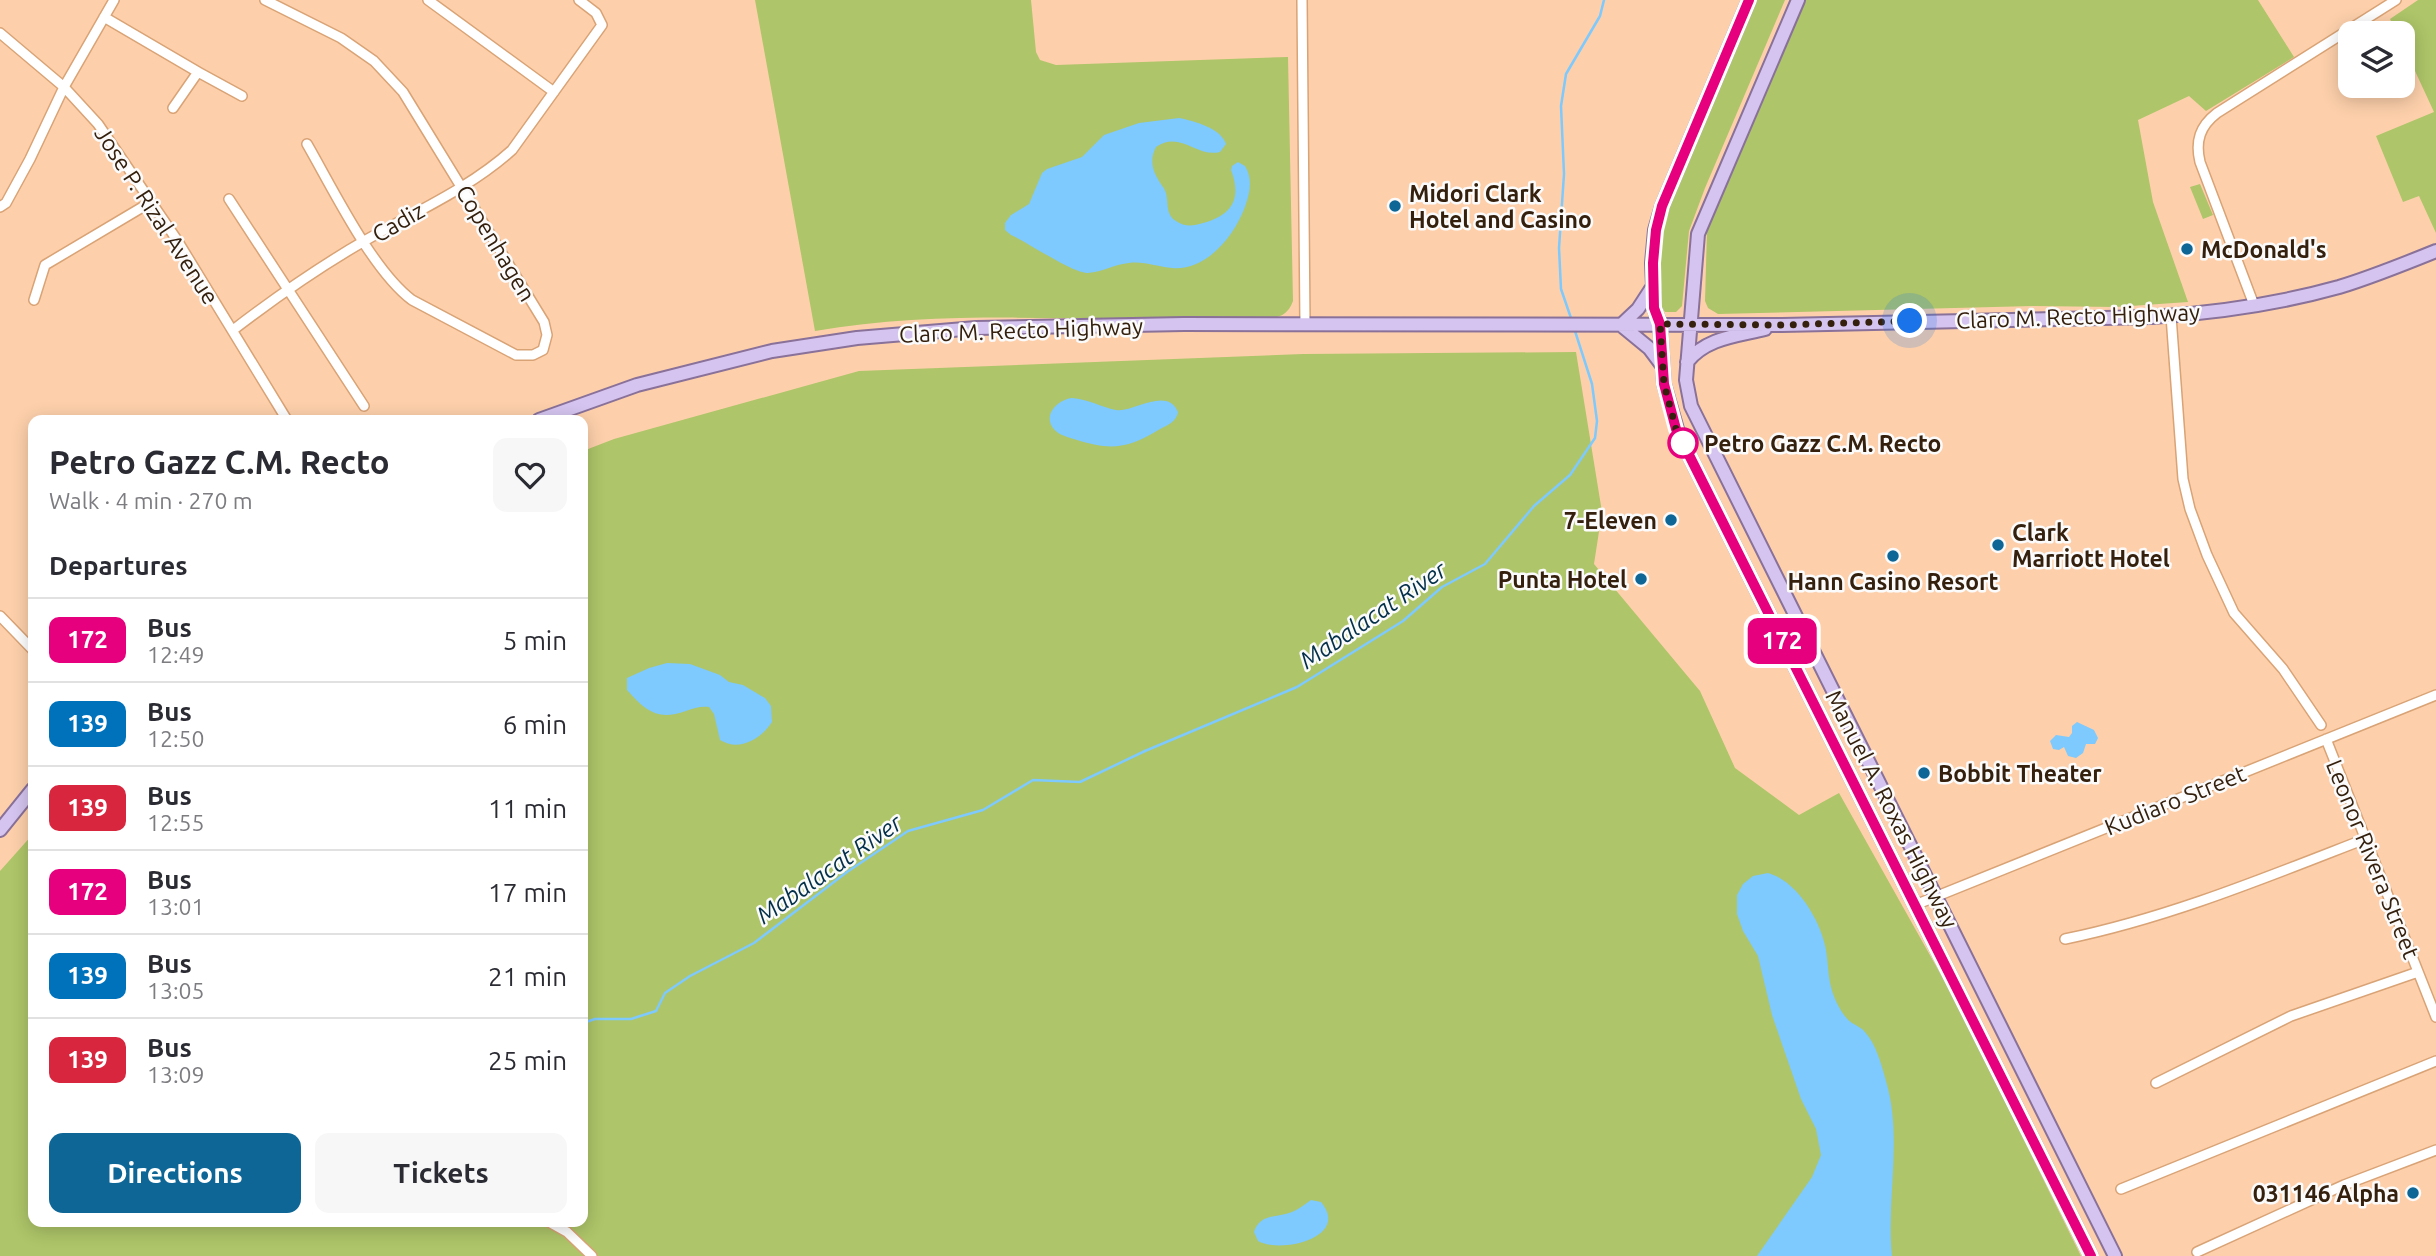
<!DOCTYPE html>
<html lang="en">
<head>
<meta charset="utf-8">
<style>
	:root { --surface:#fff; --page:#f7f7f7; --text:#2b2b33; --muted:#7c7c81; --line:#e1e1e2; --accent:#0e6696 }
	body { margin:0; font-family:Ubuntu,sans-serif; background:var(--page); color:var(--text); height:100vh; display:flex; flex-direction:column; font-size:26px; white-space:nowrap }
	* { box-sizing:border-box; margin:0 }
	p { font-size:23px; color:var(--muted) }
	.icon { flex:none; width:38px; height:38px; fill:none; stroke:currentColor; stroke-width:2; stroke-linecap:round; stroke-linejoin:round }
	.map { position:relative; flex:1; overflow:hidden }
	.details { position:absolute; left:28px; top:415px; width:560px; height:812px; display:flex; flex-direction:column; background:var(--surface); border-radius:14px; box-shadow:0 4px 18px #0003 }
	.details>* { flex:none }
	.badge { padding:0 14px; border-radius:10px; font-size:24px; line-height:46px }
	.controls { position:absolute; left:2338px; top:21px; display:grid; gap:14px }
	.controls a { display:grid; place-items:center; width:77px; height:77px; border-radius:14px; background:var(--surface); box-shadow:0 4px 18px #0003; font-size:35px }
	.you { position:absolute; width:35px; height:35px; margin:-18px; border:5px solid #fff; border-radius:50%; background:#1a73e8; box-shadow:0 0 0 10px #1a73e833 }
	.map>.badge { position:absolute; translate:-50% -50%; box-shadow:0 0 0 4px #fff }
	h2 { padding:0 21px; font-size:26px; line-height:63px }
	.round { display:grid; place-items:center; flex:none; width:74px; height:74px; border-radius:14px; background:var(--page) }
	.head { display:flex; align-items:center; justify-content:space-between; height:119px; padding:0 21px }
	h1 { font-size:33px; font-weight:700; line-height:52px }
	.primary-button { display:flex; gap:14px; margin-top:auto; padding:14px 21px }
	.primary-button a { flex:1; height:80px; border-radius:14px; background:var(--accent); color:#fff; font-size:28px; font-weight:700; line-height:80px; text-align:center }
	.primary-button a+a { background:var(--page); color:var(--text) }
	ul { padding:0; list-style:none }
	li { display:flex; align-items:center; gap:21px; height:84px; padding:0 21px; border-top:2px solid var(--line) }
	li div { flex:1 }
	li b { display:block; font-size:26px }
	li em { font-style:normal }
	li .badge { min-width:77px; font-weight:700; text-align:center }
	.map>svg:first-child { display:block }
	.green { fill:#aec569 }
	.water { fill:#7ec9fe }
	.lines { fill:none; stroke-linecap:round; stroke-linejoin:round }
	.stream { stroke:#7ec9fe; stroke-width:2.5 }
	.minor-casing { stroke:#d9a376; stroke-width:12 }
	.major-casing { stroke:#897199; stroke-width:16 }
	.minor { stroke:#fff; stroke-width:9 }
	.major { stroke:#d4c4ef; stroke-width:12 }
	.line-casing { stroke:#fff; stroke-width:16 }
	.line { stroke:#e6007e; stroke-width:10 }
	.walk { stroke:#34200d; stroke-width:7; stroke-dasharray:0 12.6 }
	.poi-dot { fill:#0e6696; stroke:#fbfbfb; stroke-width:2.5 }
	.stop-dot { fill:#fff; stroke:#e6007e; stroke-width:3.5 }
	.labels { text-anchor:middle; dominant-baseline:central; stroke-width:5; stroke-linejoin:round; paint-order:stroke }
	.poi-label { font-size:23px; font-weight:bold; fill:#34200d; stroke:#fbfbfb; text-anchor:start }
	.street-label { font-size:23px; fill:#34200d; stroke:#fbfbfb }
	.stop-label { font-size:23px; font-weight:bold; fill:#34200d; stroke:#fbfbfb; text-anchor:start }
	.water-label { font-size:24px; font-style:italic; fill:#032f49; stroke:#fbfbfb }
</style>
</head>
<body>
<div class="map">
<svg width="2436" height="1256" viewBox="0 0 2436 1256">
	<rect width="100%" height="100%" fill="#fdd0ab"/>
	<path class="green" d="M 755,0 L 1031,0 L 1036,52 L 1040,60 L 1056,65 L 1288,57 L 1293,301 C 1288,314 1282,316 1270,319 C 1200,319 1130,318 1060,318 C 978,317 896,317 815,331 Z
		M 1755,0 L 1785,0 L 1705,188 L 1689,231 L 1682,306 L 1676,312 L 1665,312 L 1661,306 L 1658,246 L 1664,216 Z
		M 1805,0 L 2258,0 L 2294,57 L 2206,111 L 2189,96 L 2138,120 L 2153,202 L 2188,302 L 2116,307 L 2033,306 L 1718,314 L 1708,308 L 1705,301 L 1707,231 Z
		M 2418,0 L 2436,0 L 2436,233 L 2419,196 L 2403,202 L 2376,136 L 2434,112 L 2403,45 L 2403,33 L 2397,33 L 2390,19 Z
		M 2200,184 L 2213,215 L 2203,219 L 2190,187 Z
		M 1576,352 L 1602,512 L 1594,564 L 1700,691 L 1735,768 L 1799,815 L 1839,793 L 1954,998 L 2081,1256 L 0,1256 L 0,871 L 33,834 L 33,1222 L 583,1222 L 583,451 L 614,439 L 859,371 L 1303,354 Z"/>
	<path class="water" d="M 1179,118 C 1194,121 1221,128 1226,144 L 1220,152 C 1197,158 1180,130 1156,147 C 1148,162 1154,174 1163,187 C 1171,198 1163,213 1176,221 C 1185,227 1193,226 1203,223 C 1232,215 1242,199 1231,170 L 1232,166 L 1238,162 L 1245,166 C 1253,179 1250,193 1245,207 C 1234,236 1207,271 1172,268 C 1158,267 1144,261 1129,263 C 1116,264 1102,272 1088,273 C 1072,273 1029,243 1011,235 L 1005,230 L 1005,223 L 1011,215 L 1029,204 L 1042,173 L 1047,169 L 1082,157 L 1104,135 L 1139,123 Z
		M 1072,398 C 1088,399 1101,407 1116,410 C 1133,413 1167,386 1178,412 C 1176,424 1164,426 1155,432 C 1126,449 1109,450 1077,440 C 1071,438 1062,436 1057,432 C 1040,418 1056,400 1072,398 Z
		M 667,663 L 690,664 L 720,675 L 729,682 L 743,685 L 765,698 L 771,706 L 772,722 C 761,739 739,752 720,740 L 714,714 L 709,707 C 701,706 694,708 686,711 C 657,721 646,711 627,690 L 627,678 L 649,668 Z
		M 2077,722 L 2094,730 L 2098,738 L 2095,744 L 2086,744 L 2083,753 L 2076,758 L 2068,756 L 2064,747 L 2059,750 L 2053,749 L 2050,741 L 2056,735 L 2069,737 L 2072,733 L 2072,726 Z
		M 1768,873 C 1797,881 1821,921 1826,950 C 1828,962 1828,975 1831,987 C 1834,999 1842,1016 1852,1023 C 1857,1026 1862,1028 1865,1032 C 1876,1044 1882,1066 1886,1081 C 1903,1138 1886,1198 1892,1256 L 1757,1256 L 1812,1177 L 1821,1155 L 1816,1129 L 1801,1099 L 1772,1015 L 1758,956 L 1743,931 L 1737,914 L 1737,895 L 1743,884 L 1753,876 Z
		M 1311,1200 L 1321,1202 C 1351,1238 1280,1254 1258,1241 L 1254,1232 C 1260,1213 1277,1218 1292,1212 C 1299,1209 1305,1204 1311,1200 Z"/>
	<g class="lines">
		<path class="stream" d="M 1572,321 L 1561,289 L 1559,248 L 1564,174 L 1561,106 L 1566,74 L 1600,16 L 1604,0
			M 583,1023 L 595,1019 L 631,1019 L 656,1011 L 665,993 L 690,976 L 754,943 L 847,872 L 908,831 L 983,810 L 1033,780 L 1080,782 L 1145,751 L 1297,687 L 1403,621 L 1442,587 L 1485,564 L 1534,506 L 1570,475 L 1595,438 L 1597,421 L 1592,384 L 1575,331"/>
		<g class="minor-casing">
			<path id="minor" d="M 265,0 L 341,38 L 374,61 L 403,92 L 544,322 L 547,335 L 543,350 L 533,355 L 516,355 L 412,300 C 372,270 333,189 307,144
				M 428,0 L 554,92
				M 1302,0 L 1305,324
				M 104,17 L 198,72 L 173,108
				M 0,33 L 64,87 L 98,124 L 177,240 L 287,420
				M 198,72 L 242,96
				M 229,199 L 364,406
				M 0,207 L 6,203 L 30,159 L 64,87 L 114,0
				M 34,300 L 45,265 L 151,202
				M 2254,305 L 2200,162 C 2195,141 2200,126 2217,113 L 2396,0
				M 2171,316 L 2183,479 L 2190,509 L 2207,555 L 2234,613 L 2283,669 L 2321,725
				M 233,330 C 276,297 319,267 366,240 C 415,212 470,188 512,150 L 602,25 L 596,13 L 579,0
				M 0,616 L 33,650
				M 2326,739 L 2436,1017
				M 1915,905 L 2436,695
				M 2065,939 C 2168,918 2267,877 2365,839
				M 2156,1083 L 2291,1016 L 2418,972
				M 2121,1189 L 2436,1061
				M 549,1222 L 567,1232 L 592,1256
				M 2197,1252 L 2344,1185 L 2436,1150"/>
		</g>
		<g class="major-casing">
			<path id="major" d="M 1749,0 L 1662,206 L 1655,230 L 1652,263 L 1654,308 L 1660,324 L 1664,384 L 1677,429 L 1685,447 L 2091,1256
				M 1798,0 L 1698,234 L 1686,380 L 1691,406 L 2115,1256
				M 1653,286 L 1638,309 L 1621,325 L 1649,348 L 1661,364
				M 1687,362 C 1706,338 1736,336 1765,329
				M 539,420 L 637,385 L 772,351 L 857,338 L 976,328 L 1184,324 L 1782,325 L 2152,317 C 2215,313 2278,304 2339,287 C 2372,277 2404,264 2436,251
				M 0,830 L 33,789"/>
		</g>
		<use href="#minor" class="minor"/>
		<use href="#major" class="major"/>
	</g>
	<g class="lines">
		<g class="line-casing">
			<path id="line" d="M 1749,0 L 1662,206 L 1656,230 L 1653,263 L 1654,308 L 1660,324 L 1664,384 L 1676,429 L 1685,447 L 2091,1256"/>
		</g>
		<use href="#line" class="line"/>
		<path class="walk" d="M 1683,443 L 1685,447 L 1676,429 L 1664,384 L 1660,324 L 1782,325 L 1910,321"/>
	</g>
	<g class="poi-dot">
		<circle cx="1395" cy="206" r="7"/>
		<circle cx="2187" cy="249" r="7"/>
		<circle cx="1671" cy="520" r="7"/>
		<circle cx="1998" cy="545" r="7"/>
		<circle cx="1893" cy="556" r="7"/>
		<circle cx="1641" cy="579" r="7"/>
		<circle cx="1924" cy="773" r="7"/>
		<circle cx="2413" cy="1193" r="7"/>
	</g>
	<circle class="stop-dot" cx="1683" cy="443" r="14"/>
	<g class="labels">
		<g class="poi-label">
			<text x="1409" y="193">Midori Clark<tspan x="1409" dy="26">Hotel and Casino</tspan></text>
			<text x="2201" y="249">McDonald's</text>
			<text x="1657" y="520" text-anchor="end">7-Eleven</text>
			<text x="2012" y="532">Clark<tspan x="2012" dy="26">Marriott Hotel</tspan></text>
			<text x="1627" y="579" text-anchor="end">Punta Hotel</text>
			<text x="1893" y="581" text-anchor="middle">Hann Casino Resort</text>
			<text x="1938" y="773">Bobbit Theater</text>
			<text x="2399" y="1193" text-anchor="end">031146 Alpha</text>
		</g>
		<g class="street-label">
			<text transform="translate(157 215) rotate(57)">Jose P. Rizal Avenue</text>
			<text transform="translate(398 222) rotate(-30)">Cadiz</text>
			<text transform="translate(496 243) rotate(59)">Copenhagen</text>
			<text transform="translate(2078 316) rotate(-2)">Claro M. Recto Highway</text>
			<text transform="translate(1021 330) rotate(-2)">Claro M. Recto Highway</text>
			<text transform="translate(2175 800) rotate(-22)">Kudiaro Street</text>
			<text transform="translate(1892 809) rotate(63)">Manuel A. Roxas Highway</text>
			<text transform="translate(2373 859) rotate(68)">Leonor Rivera Street</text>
		</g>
		<g class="stop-label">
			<text x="1704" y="443">Petro Gazz C.M. Recto</text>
		</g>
		<g class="water-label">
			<text transform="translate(1373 615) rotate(-34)">Mabalacat River</text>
			<text transform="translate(829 869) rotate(-35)">Mabalacat River</text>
		</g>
	</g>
</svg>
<div class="controls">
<a><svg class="icon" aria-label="layers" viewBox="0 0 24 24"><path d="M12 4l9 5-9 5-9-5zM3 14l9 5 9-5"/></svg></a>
</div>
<div class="you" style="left:1910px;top:321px"></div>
<b class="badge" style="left:1782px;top:641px;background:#e6007e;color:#fff">172</b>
<section class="details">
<div class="head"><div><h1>Petro Gazz C.M. Recto</h1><p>Walk · 4 min · 270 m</p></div><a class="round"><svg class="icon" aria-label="heart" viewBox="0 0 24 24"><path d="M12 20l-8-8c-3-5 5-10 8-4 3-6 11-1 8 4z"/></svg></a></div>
<h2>Departures</h2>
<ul>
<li><span class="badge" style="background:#e6007e;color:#fff">172</span><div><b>Bus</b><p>12:49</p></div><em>5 min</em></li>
<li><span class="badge" style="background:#0072bc;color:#fff">139</span><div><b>Bus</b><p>12:50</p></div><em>6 min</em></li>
<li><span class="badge" style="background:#d7263d;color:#fff">139</span><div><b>Bus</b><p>12:55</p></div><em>11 min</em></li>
<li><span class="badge" style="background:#e6007e;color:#fff">172</span><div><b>Bus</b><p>13:01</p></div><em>17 min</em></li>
<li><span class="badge" style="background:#0072bc;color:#fff">139</span><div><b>Bus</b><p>13:05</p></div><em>21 min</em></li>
<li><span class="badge" style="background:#d7263d;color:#fff">139</span><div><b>Bus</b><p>13:09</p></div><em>25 min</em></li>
</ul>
<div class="primary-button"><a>Directions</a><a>Tickets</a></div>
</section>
</div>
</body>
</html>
